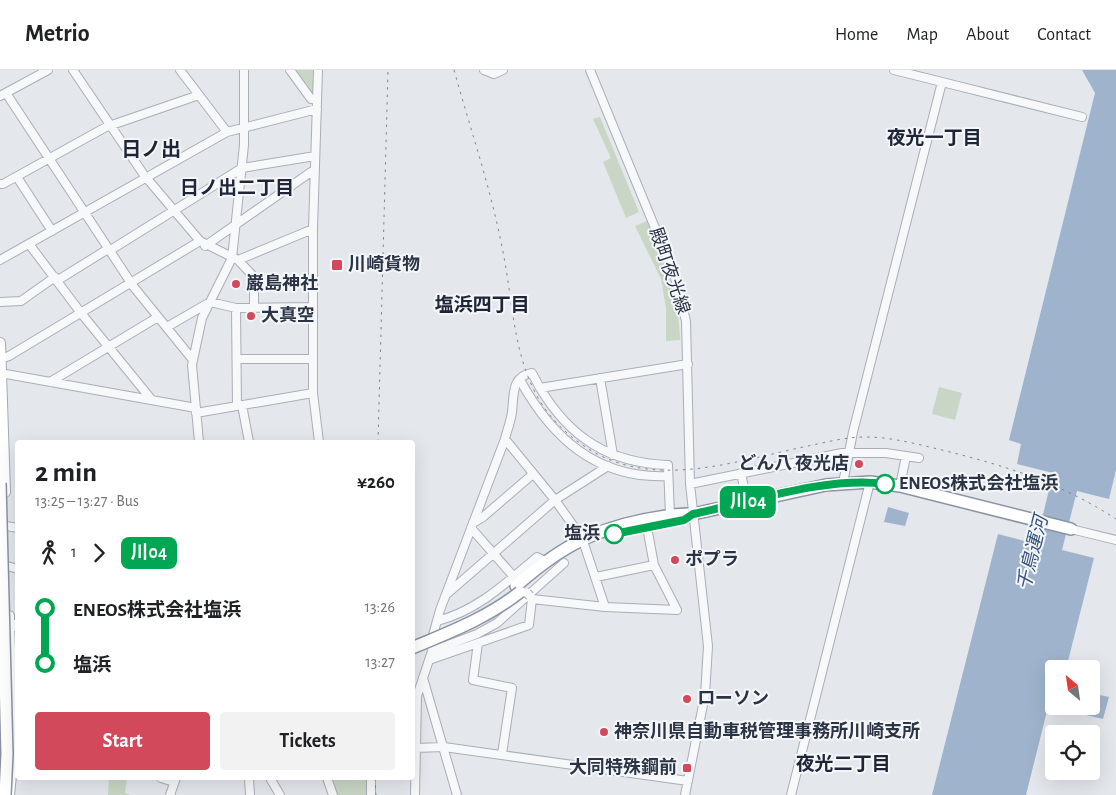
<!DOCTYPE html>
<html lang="en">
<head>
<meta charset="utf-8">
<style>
	:root { --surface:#fff; --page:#f2f2f2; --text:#202124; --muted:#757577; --line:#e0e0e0; --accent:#d1495b }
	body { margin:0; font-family:"Alegreya Sans","Noto Sans JP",sans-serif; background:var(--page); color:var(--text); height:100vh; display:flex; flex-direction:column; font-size:19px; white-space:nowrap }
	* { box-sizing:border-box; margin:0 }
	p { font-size:16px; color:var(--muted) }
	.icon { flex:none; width:28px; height:28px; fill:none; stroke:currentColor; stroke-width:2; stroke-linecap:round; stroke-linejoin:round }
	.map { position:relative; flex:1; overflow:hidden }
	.sheet { position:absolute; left:15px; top:370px; width:400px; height:340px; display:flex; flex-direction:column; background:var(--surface); border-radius:5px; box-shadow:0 5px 20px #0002 }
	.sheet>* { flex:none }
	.badge { padding:0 10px; border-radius:8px; font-size:18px; line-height:32px }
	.needle { width:32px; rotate:331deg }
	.tools { position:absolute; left:1045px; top:590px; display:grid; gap:10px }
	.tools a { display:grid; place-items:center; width:55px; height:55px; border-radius:5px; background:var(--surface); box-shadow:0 5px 20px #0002; font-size:25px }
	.map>.badge { position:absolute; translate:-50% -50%; box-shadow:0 0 0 2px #fff }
	.legs { display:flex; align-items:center; gap:8px; height:55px; padding:0 20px; font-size:16px }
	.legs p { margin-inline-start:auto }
	.summary { display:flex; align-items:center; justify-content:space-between; height:85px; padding:0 20px }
	h1 { font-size:28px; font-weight:700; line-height:38px }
	.cta { display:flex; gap:10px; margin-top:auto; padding:10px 20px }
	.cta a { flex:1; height:58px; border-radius:5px; background:var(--accent); color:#fff; font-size:20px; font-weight:700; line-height:58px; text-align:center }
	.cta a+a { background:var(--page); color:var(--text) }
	ul { padding:0 20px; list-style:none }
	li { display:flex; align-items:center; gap:18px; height:55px; font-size:19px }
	li i { display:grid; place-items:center; width:8px; height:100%; margin:0 6px; background:currentColor }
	li i::after { content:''; width:12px; height:12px; margin:-6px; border:4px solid; border-radius:50%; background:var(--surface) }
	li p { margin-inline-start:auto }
	li:first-child i { background:linear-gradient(#0000 50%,currentColor 0) }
	li:last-child i { background:linear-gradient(currentColor 50%,#0000 0) }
	header { display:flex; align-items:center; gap:30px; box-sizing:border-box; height:70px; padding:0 25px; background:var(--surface); border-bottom:1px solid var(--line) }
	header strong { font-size:24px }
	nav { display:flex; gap:28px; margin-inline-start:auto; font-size:18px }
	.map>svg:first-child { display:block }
	.green { fill:#c9d6c5 }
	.water { fill:#9fb4cc }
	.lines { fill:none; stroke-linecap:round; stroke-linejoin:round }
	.minor-casing { stroke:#a9aeb7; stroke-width:10 }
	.major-casing { stroke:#a3abb8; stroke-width:12 }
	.highway-casing { stroke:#8b94a3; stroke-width:14 }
	.minor { stroke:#f7f8fa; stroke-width:8 }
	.major { stroke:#fff; stroke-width:10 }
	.highway { stroke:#fff; stroke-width:11 }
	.rail { stroke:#7d8696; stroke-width:1; stroke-dasharray:2.5 5; stroke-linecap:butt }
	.minor-bridge-casing { stroke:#a9aeb7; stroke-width:10; stroke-linecap:butt }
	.highway-bridge-casing { stroke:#8b94a3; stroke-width:14; stroke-linecap:butt }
	.minor-bridge { stroke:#f7f8fa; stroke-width:8 }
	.highway-bridge { stroke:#fff; stroke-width:11 }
	.line-1-casing { stroke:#fff; stroke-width:11 }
	.line-1 { stroke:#00a651; stroke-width:8 }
	.poi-dot { fill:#d1495b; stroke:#f4f6f9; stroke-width:2 }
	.stop-1-dot { fill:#fff; stroke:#00a651; stroke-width:2.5 }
	.labels { text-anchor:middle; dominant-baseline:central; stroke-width:4; stroke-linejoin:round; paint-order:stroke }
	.poi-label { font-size:18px; font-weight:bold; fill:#2b3445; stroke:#f4f6f9; text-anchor:start }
	.street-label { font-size:18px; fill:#2b3445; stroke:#f4f6f9 }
	.stop-label { font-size:18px; font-weight:bold; fill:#2b3445; stroke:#f4f6f9; text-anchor:start }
	.neighbourhood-label { font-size:19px; font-weight:bold; fill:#1d2536; stroke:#f4f6f9 }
	.water-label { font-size:19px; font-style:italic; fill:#34527a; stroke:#f4f6f9 }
	.quarter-label { font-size:20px; font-weight:bold; fill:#1d2536; stroke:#f4f6f9 }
</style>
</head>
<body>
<header>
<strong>Metrio</strong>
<nav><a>Home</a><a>Map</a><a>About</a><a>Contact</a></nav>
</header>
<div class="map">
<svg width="1116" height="725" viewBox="0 0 1116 725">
	<rect width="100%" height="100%" fill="#e4e7ec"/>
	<path class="green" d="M 292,0 L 315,0 L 315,26 L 312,26 Z
		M 600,47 L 639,142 L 626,148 L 603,92 L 611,88 L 593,49 Z
		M 647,151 C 663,191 679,227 680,270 L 666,271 L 666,238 L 661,209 L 635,156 Z
		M 939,317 L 962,323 L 955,350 L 932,344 Z
		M 109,708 L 127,708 L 125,723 L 130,725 L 108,725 Z
		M 329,708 L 368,708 L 368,725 L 335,725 Z"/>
	<path class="water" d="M 1082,0 L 1116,0 L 1116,400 L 1109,429 L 1077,421 L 1062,480 L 1094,488 L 1066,599 L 1054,599 L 1054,636 L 1091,636 L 1091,623 L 1109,627 L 1103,649 L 1057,638 L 1055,643 L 1047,641 L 1026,725 L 932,725 L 998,464 L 1036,474 L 1053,403 L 1017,394 L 1021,374 L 1009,370 L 1095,23 Z
		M 888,437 L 909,443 L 905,456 L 884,452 Z"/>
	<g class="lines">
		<g class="minor-casing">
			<path id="minor" d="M 73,0 L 144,105 L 200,171 L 238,190 L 313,159
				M 180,0 L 227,62
				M 290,0 L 311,29 L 317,29
				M 318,0 L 313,159 L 313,323 L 319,372
				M 484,0 L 494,4 L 503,0
				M 590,0 L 674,204 L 686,251 L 690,414 L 708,576 L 705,625 L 685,725
				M 942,12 L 1082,47
				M 6,23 L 133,216 L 193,290
				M 0,26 L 48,0
				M 17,107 L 52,161
				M 0,114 L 3,114 L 106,57 L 199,25
				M 29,174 L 81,243 L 151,329
				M 205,176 L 311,102 L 314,101
				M 109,181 L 242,98 L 315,86
				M 0,190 L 227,62 L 317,39
				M 238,190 L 254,207 L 254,238
				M 58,210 L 108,179
				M 0,232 L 21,231 L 55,207
				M 236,238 L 237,336
				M 167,257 L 210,232 L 236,238 L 313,237
				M 1,289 L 9,286 L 200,171
				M 237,289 L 313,289
				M 0,303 L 196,338
				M 600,308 L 613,385
				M 520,310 C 552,368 597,409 667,406
				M 50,312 L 158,247
				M 540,318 C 570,368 609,393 668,395 L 670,445
				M 242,335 L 249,372
				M 196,343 L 313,323
				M 505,369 L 555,430 L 582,468 L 605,537
				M 199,372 L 192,295 L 202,248 L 232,188 L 244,75 L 244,0
				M 741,403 L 747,432
				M 843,413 L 853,362 L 942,12 L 894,0
				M 690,414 L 842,383 L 886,383 L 919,388
				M 900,416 L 906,386
				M 473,453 L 483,447 L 533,404
				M 6,456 L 18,458
				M 471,458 L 514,507
				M 1071,459 L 1116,470
				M 7,496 L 18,499
				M 596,507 L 654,495
				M 448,523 L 555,430 L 608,396
				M 530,526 L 532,529 L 605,537 L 677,540 L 654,495 L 647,457
				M 437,551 C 477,541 506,513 537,487 L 545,491
				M 478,573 L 473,610 L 512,618 L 502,684
				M 432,581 L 477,564 L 497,553 L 564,493
				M 429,590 L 529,555 L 532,529
				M 423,608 L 457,725
				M 0,661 L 18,666
				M 415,678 L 444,677 L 688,711
				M 161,708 L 174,712
				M 249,708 L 250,725
				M 270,708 L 280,725
				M 327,708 L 333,725
				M 371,708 L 371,725
				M 170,725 L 176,708
				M 415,725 L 417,626 L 432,581 L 433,565 L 440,540 L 505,369 C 507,360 511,351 512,342 C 514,326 511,306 532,303 L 540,318 L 688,294
				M 791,725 L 870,412"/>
		</g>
		<g class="major-casing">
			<path id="major" d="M 0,273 L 5,422
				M 9,546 L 13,686 L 9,725"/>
		</g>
		<g class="highway-casing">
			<path id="highway" d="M 516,516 C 557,480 589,461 643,450 C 660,447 676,443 693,444 L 826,415 L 870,412 L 900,416 L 1071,459
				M 0,553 L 18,556"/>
		</g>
		<use href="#minor" class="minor"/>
		<use href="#major" class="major"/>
		<use href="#highway" class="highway"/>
		<path class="rail" d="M 454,0 C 471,61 491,119 503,182 C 512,226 513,277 533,318 C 544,342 562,361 584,376 C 651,422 735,391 808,376 C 827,372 846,367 865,367 C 891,367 917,374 942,380 C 1006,396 1059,412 1116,449
			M 378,372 L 388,0
			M 375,708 L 376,725"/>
		<g class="minor-bridge-casing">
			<path id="minor-bridge" d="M 527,523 L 530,526"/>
		</g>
		<g class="highway-bridge-casing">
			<path id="highway-bridge" d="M 0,413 L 7,684 L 5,725
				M 412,578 C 450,562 487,548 520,522"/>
		</g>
		<use href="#minor-bridge" class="minor-bridge"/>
		<use href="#highway-bridge" class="highway-bridge"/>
	</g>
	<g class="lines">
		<g class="line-1-casing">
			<path id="line-1" d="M 614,464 L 684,450 L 693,444 C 751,432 827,406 885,414"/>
		</g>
		<use href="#line-1" class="line-1"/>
	</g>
	<g class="poi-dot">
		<rect x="331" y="189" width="12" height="12" rx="2.5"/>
		<circle cx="236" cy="214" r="5"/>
		<circle cx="251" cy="246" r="5"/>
		<circle cx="859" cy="394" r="5"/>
		<circle cx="675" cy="490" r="5"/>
		<circle cx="687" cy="629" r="5"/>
		<circle cx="604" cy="662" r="5"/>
		<rect x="682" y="693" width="10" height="10" rx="2.5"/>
	</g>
	<g class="stop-1-dot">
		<circle cx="885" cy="414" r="9"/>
		<circle cx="614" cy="464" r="9"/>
	</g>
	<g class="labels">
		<g class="poi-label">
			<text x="348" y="195">川崎貨物</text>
			<text x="246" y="214">巌島神社</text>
			<text x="261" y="246">大真空</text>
			<text x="849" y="394" text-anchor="end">どん八 夜光店</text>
			<text x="685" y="490">ポプラ</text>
			<text x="697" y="629">ローソン</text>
			<text x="614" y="662">神奈川県自動車税管理事務所川崎支所</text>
			<text x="677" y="698" text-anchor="end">大同特殊鋼前</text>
		</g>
		<g class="street-label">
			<text transform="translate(669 201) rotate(71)">殿町夜光線</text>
		</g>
		<g class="stop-label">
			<text x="899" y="414">ENEOS株式会社塩浜</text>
			<text x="600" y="464" text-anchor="end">塩浜</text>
		</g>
		<g class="neighbourhood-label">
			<text x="934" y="68">夜光一丁目</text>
			<text x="237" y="118">日ノ出二丁目</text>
			<text x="482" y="235">塩浜四丁目</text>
			<text x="843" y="694">夜光二丁目</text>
		</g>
		<g class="water-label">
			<text transform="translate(1033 483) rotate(-76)">千鳥運河</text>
		</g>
		<g class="quarter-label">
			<text x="151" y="80">日ノ出</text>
		</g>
	</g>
</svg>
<div class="tools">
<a><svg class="needle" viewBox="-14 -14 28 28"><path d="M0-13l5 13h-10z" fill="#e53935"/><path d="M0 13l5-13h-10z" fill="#757577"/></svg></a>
<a><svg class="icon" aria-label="locate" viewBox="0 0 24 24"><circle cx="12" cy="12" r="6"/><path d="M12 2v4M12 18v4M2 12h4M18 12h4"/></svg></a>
</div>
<b class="badge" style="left:748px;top:432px;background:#00a651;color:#fff">川04</b>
<section class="sheet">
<div class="summary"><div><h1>2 min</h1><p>13:25 – 13:27 · Bus</p></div><b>¥260</b></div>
<div class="legs"><svg class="icon" aria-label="walk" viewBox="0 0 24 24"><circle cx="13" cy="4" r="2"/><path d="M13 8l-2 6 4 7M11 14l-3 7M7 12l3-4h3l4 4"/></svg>1<svg class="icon" aria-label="forward" viewBox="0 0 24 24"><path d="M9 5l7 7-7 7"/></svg><b class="badge" style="background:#00a651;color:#fff">川04</b></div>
<ul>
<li><i style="color:#00a651"></i><b>ENEOS株式会社塩浜</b><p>13:26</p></li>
<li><i style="color:#00a651"></i><b>塩浜</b><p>13:27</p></li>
</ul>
<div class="cta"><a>Start</a><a>Tickets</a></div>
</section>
</div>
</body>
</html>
